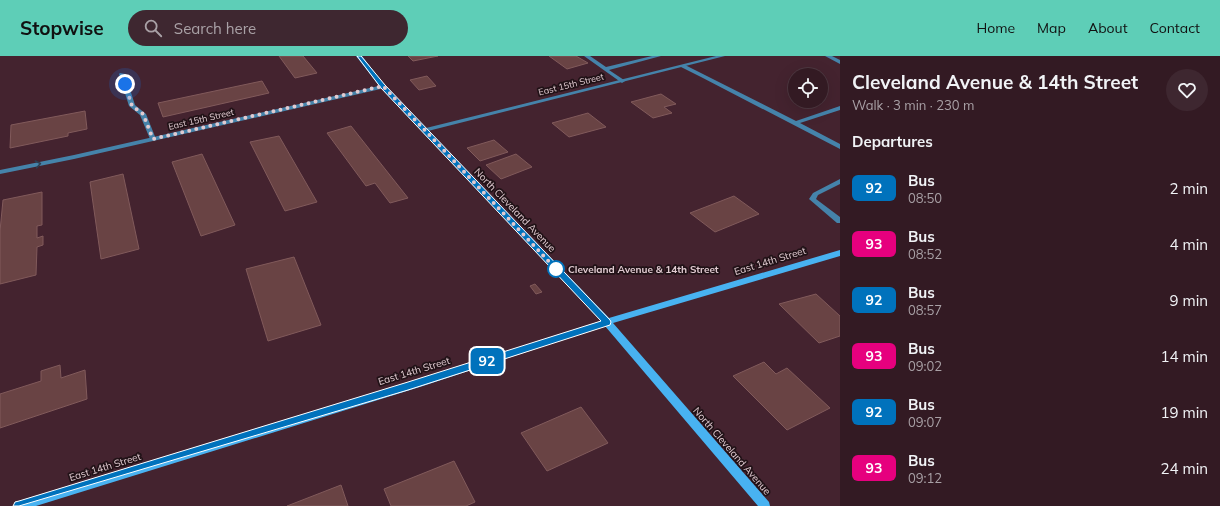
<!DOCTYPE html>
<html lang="en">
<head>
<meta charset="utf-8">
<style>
	:root { --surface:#331a23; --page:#3e2730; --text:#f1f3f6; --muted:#a9a1a6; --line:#4e3841; --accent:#5eceb7 }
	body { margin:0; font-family:Mulish,sans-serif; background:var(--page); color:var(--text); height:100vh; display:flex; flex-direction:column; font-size:15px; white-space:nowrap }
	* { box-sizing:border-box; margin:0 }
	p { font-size:13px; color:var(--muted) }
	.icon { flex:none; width:22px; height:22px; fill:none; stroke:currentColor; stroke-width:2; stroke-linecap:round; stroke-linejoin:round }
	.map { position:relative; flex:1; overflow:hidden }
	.sheet { display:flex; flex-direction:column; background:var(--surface); width:380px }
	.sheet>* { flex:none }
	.badge { padding:0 8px; border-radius:6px; font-size:14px; line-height:26px }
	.tools { position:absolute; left:788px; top:12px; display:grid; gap:8px }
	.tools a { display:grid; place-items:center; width:40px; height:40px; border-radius:50%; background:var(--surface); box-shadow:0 4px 16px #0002,0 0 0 1px var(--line); font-size:20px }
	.you { position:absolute; width:20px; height:20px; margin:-10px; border:3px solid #fff; border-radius:50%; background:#1a73e8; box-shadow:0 0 0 6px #1a73e833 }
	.map>.badge { position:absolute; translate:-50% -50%; box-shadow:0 0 0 2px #fff }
	h2 { padding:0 12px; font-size:15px; line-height:36px }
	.round { display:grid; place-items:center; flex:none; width:42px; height:42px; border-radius:21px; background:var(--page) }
	.overview { display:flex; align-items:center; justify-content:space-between; height:68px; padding:0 12px }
	h1 { font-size:19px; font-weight:700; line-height:30px }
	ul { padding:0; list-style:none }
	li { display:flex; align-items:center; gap:12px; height:56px; padding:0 12px }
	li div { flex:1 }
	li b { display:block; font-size:15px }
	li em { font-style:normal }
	li .badge { min-width:44px; font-weight:700; text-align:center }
	header { display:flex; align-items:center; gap:24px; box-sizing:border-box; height:56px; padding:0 20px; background:var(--accent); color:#111 }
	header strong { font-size:19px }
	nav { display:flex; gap:22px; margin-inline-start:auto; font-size:14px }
	.search { width:280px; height:36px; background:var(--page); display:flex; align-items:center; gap:10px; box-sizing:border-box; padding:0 14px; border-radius:22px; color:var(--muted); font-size:15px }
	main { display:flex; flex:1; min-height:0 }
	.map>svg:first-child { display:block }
	.building { fill:#694344; stroke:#815a5b }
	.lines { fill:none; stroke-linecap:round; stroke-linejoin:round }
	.lane { fill:#4583aa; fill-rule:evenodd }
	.street { fill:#4583aa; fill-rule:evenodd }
	.secondary { fill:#48b2f1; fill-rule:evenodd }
	.oneway { stroke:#2f3f52 }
	.line { fill:#0072bc; stroke:#fff }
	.walk { stroke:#e1cbd1; stroke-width:4; stroke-dasharray:0 7.2 }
	.stop-dot { fill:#fff; stroke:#0072bc; stroke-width:2 }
	.labels { text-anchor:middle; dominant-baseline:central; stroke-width:3.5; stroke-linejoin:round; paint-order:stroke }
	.far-street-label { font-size:9px; fill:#e1cbd1; stroke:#211217 }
	.street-label { font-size:10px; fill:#e1cbd1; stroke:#211217 }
	.stop-label { font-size:10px; font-weight:bold; fill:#e1cbd1; stroke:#211217; text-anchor:start }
</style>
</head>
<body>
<header>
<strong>Stopwise</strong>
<div class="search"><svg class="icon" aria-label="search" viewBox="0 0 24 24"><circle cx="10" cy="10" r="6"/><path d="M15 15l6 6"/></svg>Search here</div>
<nav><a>Home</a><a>Map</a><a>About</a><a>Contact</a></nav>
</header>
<main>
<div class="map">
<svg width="840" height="450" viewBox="0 0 840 450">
	<rect width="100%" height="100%" fill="#44232f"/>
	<path class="building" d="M 279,0 L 303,0 L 317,17 L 295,22 Z
		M 408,0 L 438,0 L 413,5 Z
		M 549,0 L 576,0 L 588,7 L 567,13 Z
		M 427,20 L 436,30 L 419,34 L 410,24 Z
		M 262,25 L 269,37 L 163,61 L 158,47 Z
		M 661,38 L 676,48 L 664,51 L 672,57 L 653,62 L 631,46 Z
		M 85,55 L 87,73 L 68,77 L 68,80 L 10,92 L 11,69 Z
		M 588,57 L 606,71 L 569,81 L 552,67 Z
		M 351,70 L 408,142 L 390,147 L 375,127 L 366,130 L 327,77 Z
		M 279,80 L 317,146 L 285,155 L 250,86 Z
		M 494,84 L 508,96 L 480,105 L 467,92 Z
		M 202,98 L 235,169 L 201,180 L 172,106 Z
		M 516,98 L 532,111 L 501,123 L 486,109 Z
		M 123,118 L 139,193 L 101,203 L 90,126 Z
		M 42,136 L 42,169 L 37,170 L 37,182 L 43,180 L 43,189 L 37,191 L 36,219 L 0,228 L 0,175 L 3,144 Z
		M 734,140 L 759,158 L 715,176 L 690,157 Z
		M 294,201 L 321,269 L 268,285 L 246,213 Z
		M 535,228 L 542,236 L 536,238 L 530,230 Z
		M 816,238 L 840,260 L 840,280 L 819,287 L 779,248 Z
		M 764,306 L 776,318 L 787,312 L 830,352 L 787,374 L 733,320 Z
		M 60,309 L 61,322 L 85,314 L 87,343 L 0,372 L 0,338 L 41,325 L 41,315 Z
		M 581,351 L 608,387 L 547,415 L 521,377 Z
		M 454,405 L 475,446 L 466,450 L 391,450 L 384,433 Z
		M 341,429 L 348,450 L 287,450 Z"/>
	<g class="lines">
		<path class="lane" d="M 584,0 L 590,0 L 606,11 L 652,0 L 661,0 L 609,14 L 624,24 L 625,25 L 622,27 Z
			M 681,9 L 685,9 L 796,65 L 840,50 L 840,54 L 800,67 L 840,88 L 840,93 L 701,21 L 681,11 Z
			M 120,17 L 125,18 L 135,49 L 146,58 L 156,83 L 155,84 L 153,85 L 150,83 L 140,59 L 129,50 L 119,18 Z
			M 840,123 L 840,128 L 818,139 L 816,143 L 840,161 L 840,167 L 837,167 L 809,143 L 813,137 Z"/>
		<path class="street" d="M 716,0 L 725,0 L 424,76 L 421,74 L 422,73 Z
			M 825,0 L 832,0 L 840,4 L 840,8 Z
			M 383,29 L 386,31 L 385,32 L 74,103 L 0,118 L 0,114 L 74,99 Z"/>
		<path class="secondary" d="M 356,0 L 362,0 L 385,30 L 609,262 L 840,194 L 840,200 L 613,267 L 769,446 L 770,450 L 758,450 L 605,270 L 423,330 L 36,450 L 14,450 L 15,446 L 19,445 L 423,322 L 601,265 L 381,32 Z"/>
	</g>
	<defs><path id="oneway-chevron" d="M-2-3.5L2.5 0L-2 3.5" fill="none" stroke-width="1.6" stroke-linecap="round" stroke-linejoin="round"/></defs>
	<use class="oneway" href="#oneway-chevron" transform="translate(38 108) rotate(-12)"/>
	<path class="line" d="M 357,0 L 361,0 L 385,29 L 610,264 L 611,266 L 610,269 L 408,334 L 19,450 L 13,450 L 15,446 L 19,445 L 408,326 L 601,265 L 381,32 Z"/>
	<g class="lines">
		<path class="walk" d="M 125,28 L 132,50 L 143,58 L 153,83 L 383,30 L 556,213"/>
	</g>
	<circle class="stop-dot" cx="556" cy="213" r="8"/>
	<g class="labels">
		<g class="far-street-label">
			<text transform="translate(571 28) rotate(-14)">East 15th Street</text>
			<text transform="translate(201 63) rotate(-13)">East 15th Street</text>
		</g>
		<g class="street-label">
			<text transform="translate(515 154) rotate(46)">North Cleveland Avenue</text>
			<text transform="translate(770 205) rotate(-17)">East 14th Street</text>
			<text transform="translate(414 315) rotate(-17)">East 14th Street</text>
			<text transform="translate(732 395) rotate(49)">North Cleveland Avenue</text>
			<text transform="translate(105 411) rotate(-17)">East 14th Street</text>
		</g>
		<g class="stop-label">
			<text x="568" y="213">Cleveland Avenue &amp; 14th Street</text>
		</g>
	</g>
</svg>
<div class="tools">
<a><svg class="icon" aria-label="locate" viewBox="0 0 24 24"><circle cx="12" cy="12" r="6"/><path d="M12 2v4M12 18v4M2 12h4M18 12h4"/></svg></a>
</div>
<div class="you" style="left:125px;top:28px"></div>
<b class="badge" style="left:487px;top:305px;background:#0072bc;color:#fff">92</b>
</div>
<section class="sheet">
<div class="overview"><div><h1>Cleveland Avenue &amp; 14th Street</h1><p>Walk · 3 min · 230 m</p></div><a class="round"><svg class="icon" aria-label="heart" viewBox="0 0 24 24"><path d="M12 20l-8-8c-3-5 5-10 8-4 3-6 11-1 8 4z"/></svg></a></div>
<h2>Departures</h2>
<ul>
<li><span class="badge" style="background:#0072bc;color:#fff">92</span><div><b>Bus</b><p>08:50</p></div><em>2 min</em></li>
<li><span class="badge" style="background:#e6007e;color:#fff">93</span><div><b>Bus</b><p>08:52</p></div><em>4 min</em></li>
<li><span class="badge" style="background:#0072bc;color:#fff">92</span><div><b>Bus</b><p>08:57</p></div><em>9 min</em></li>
<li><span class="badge" style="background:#e6007e;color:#fff">93</span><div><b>Bus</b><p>09:02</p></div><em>14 min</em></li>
<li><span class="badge" style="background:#0072bc;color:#fff">92</span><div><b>Bus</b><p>09:07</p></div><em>19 min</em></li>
<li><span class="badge" style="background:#e6007e;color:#fff">93</span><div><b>Bus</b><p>09:12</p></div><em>24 min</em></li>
</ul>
</section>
</main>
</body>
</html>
